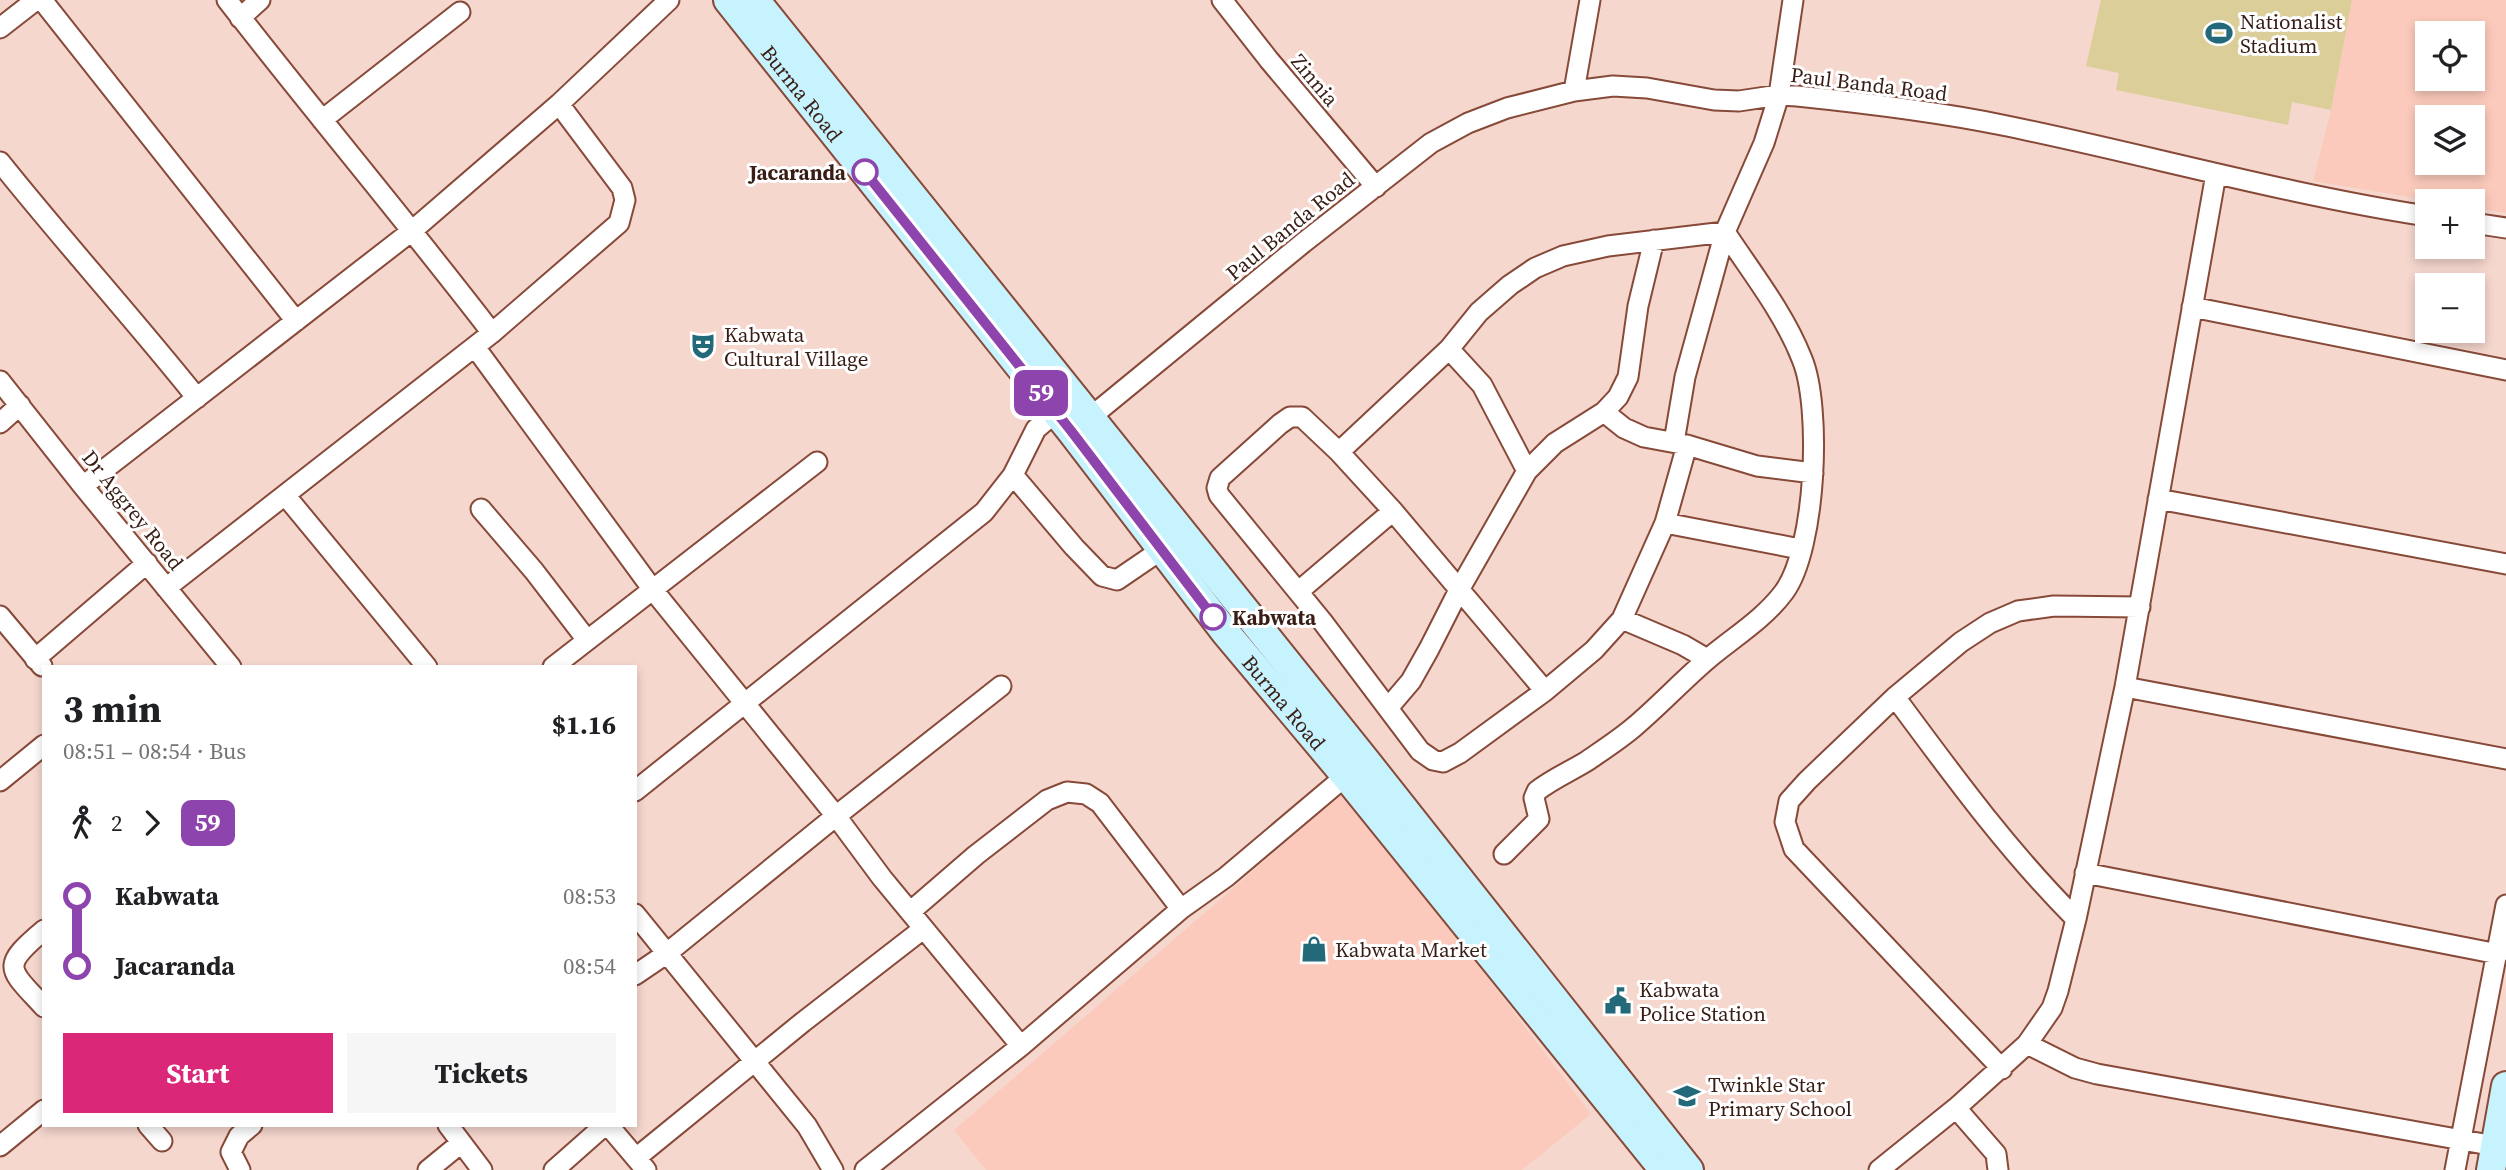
<!DOCTYPE html>
<html lang="en">
<head>
<meta charset="utf-8">
<style>
	:root { --surface:#fff; --page:#f6f6f6; --text:#202124; --muted:#757577; --accent:#db2777 }
	body { margin:0; font-family:"Source Serif 4",serif; background:var(--page); color:var(--text); height:100vh; display:flex; flex-direction:column; font-size:26px; white-space:nowrap }
	* { box-sizing:border-box; margin:0 }
	p { font-size:23px; color:var(--muted) }
	.icon { flex:none; width:38px; height:38px; fill:none; stroke:currentColor; stroke-width:2; stroke-linecap:round; stroke-linejoin:round }
	.map { position:relative; flex:1; overflow:hidden }
	.details { position:absolute; left:42px; top:665px; width:595px; height:462px; display:flex; flex-direction:column; background:var(--surface); border-radius:0px; box-shadow:0 4px 10px #0003 }
	.details>* { flex:none }
	.badge { padding:0 14px; border-radius:10px; font-size:24px; line-height:46px }
	.buttons { position:absolute; left:2415px; top:21px; display:grid; gap:14px }
	.buttons a { display:grid; place-items:center; width:70px; height:70px; border-radius:0px; background:var(--surface); box-shadow:0 4px 10px #0003; font-size:35px }
	.map>.badge { position:absolute; translate:-50% -50%; box-shadow:0 0 0 4px #fff }
	.legs { display:flex; align-items:center; gap:10px; height:77px; padding:0 21px; font-size:23px }
	.legs p { margin-inline-start:auto }
	.overview { display:flex; align-items:center; justify-content:space-between; height:119px; padding:0 21px }
	h1 { font-size:38px; font-weight:700; line-height:52px }
	.primary-button { display:flex; gap:14px; margin-top:auto; padding:14px 21px }
	.primary-button a { flex:1; height:80px; border-radius:0px; background:var(--accent); color:#fff; font-size:28px; font-weight:700; line-height:80px; text-align:center }
	.primary-button a+a { background:var(--page); color:var(--text) }
	ul { padding:0 21px; list-style:none }
	li { display:flex; align-items:center; gap:24px; height:70px; font-size:26px }
	li i { display:grid; place-items:center; width:10px; height:100%; margin:0 9px; background:currentColor }
	li i::after { content:''; width:18px; height:18px; margin:-9px; border:5px solid; border-radius:50%; background:var(--surface) }
	li p { margin-inline-start:auto }
	li:first-child i { background:linear-gradient(#0000 50%,currentColor 0) }
	li:last-child i { background:linear-gradient(currentColor 50%,#0000 0) }
	.map>svg:first-child { display:block }
	.built { fill:#fbcabc; fill-rule:evenodd }
	.park { fill:#dbce99 }
	.lines { fill:none; stroke-linecap:round; stroke-linejoin:round }
	.street-casing { stroke:#874938; stroke-width:23 }
	.secondary-casing { stroke:#874938; stroke-width:32 }
	.street { stroke:#fff; stroke-width:19 }
	.secondary { stroke:#c6f3fd; stroke-width:28 }
	.line-1-casing { stroke:#fff; stroke-width:16 }
	.line-1 { stroke:#8e44ad; stroke-width:10 }
	.stop-1-dot { fill:#fff; stroke:#8e44ad; stroke-width:3.5 }
	.labels { text-anchor:middle; dominant-baseline:central; stroke-width:6; stroke-linejoin:round; paint-order:stroke }
	.poi-label { font-size:21px; fill:#381d15; stroke:#fff; text-anchor:start }
	.street-label { font-size:21px; fill:#381d15; stroke:#fff }
	.stop-label { font-size:21px; font-weight:bold; fill:#381d15; stroke:#fff; text-anchor:end }
</style>
</head>
<body>
<div class="map">
<svg width="2506" height="1170" viewBox="0 0 2506 1170">
	<rect width="100%" height="100%" fill="#f5d7ce"/>
	<path class="built" d="M 2352,0 L 2506,0 L 2506,213 L 2473,208 L 2473,201 L 2434,201 L 2313,181 L 2331,110 ZM 2427,33 L 2473,33 L 2473,79 L 2427,79 ZM 2427,117 L 2473,117 L 2473,163 L 2427,163 Z
		M 1342,794 L 1437,911 L 1591,1114 L 1522,1170 L 986,1170 L 954,1130 Z"/>
	<path class="park" d="M 2101,0 L 2352,0 L 2331,110 L 2292,102 L 2288,125 L 2116,90 L 2119,73 L 2086,66 Z"/>
	<g class="lines">
		<g class="street-casing">
			<path id="street" d="M 42,0 L 296,321
				M 227,0 C 314,112 406,221 492,333
				M 1222,0 L 1269,60 L 1376,187
				M 240,18 L 260,0
				M 0,28 L 36,0
				M 1574,91 L 1590,0
				M 322,120 L 460,12
				M 0,162 C 64,242 133,318 197,398
				M 2473,223 L 2506,228
				M 2192,307 L 2506,370
				M 475,347 L 653,590 L 836,816 L 882,878 L 1021,1046
				M 1449,349 L 1482,385 L 1527,471
				M 0,381 L 83,486 L 231,667
				M 1604,412 L 1624,428 L 1644,437 L 1687,445 L 1757,466 L 1813,473
				M 0,423 L 20,405
				M 1081,425 L 1303,243 L 1431,143 L 1468,123 L 1507,108 L 1574,91 L 1613,86 L 1647,88 L 1714,100 L 1739,101 L 1779,95 L 1797,96 C 1865,103 1934,111 2002,125 C 2144,154 2284,194 2427,216
				M 1674,442 L 1685,377 L 1725,232 L 1764,143 L 1779,95 L 1793,0
				M 1339,452 L 1449,349 L 1479,312 L 1510,285 L 1535,268 L 1563,256 L 1608,246 L 1725,232
				M 1013,475 L 1074,547 L 1102,576 L 1117,580 L 1161,550
				M 83,486 L 413,230 L 559,104 L 669,0
				M 285,495 L 427,667
				M 2158,499 L 2506,564
				M 481,509 L 534,571 L 587,640
				M 1665,523 L 1800,549
				M 166,588 L 492,333 L 619,223 L 625,200 L 622,188 L 559,104
				M 1299,591 L 1393,511
				M 0,616 L 42,666
				M 1622,619 L 1683,645 L 1707,659
				M 35,659 L 147,563
				M 553,667 L 817,462
				M 2125,687 L 2506,759
				M 1545,691 L 1393,511 L 1339,452 L 1302,417 L 1290,417 L 1280,424 L 1220,478 L 1217,488 L 1219,495 L 1322,621 L 1420,751 L 1433,760 L 1443,762 L 1460,753 L 1545,691 L 1594,650 L 1622,619 L 1665,523 L 1687,445
				M 1895,697 C 1952,774 2008,851 2076,919
				M 1388,708 L 1411,681 L 1429,649 L 1459,590 L 1527,471 L 1555,443 L 1604,412 L 1618,397 L 1628,377 L 1638,306 L 1654,240
				M 0,781 L 44,745
				M 635,791 L 984,512 L 1013,475 L 1036,429 L 1056,412
				M 1504,854 L 1539,819 L 1534,798 L 1537,791 C 1552,779 1571,771 1587,761 C 1603,750 1620,739 1634,727 C 1660,705 1683,680 1709,658 C 1734,637 1764,619 1784,592 C 1816,549 1822,407 1802,359 C 1784,313 1752,273 1725,232
				M 2085,873 L 2498,954
				M 910,912 L 976,855 L 1047,800 L 1067,792 L 1086,794 L 1100,803 L 1181,909
				M 635,914 L 807,1126 L 833,1170
				M 44,930 C 0,967 8,968 44,1007
				M 635,975 L 666,954 L 836,816 L 1001,686
				M 2027,1044 L 2075,1068 L 2097,1074 L 2495,1146
				M 2002,1069 L 1794,849 L 1785,822 L 1789,801 L 1807,781 L 1895,697 L 1961,642 L 1990,623 L 2018,611 L 2054,606 L 2140,607
				M 1956,1108 L 1996,1154 L 1998,1170
				M 148,1125 L 162,1141
				M 448,1125 L 482,1170
				M 608,1125 L 646,1170
				M 0,1146 L 44,1110
				M 636,1158 L 803,1022 L 923,929
				M 240,1170 L 231,1152 L 239,1136 L 252,1125
				M 428,1170 L 461,1143
				M 554,1170 L 605,1125
				M 865,1170 L 1021,1046 L 1181,909 L 1226,877 L 1354,769
				M 1879,1170 L 1956,1108 L 2027,1044 L 2052,1008 L 2058,991 L 2076,919 L 2125,687 L 2216,174
				M 2455,1170 L 2506,905"/>
		</g>
		<g class="secondary-casing">
			<g id="secondary">
				<path id="s1" d="M 728,0 L 1072,432 L 1226,633 L 1346,776 L 1664,1170"/>
				<path d="M 755,0 L 1365,760 L 1689,1170"/>
				<path d="M 2491,1170 L 2506,1086"/>
			</g>
		</g>
		<use href="#street" class="street"/>
		<use href="#secondary" class="secondary"/>
	</g>
	<g class="lines">
		<g class="line-1-casing">
			<path id="line-1" d="M 865,172 L 1072,432 L 1213,617"/>
		</g>
		<use href="#line-1" class="line-1"/>
	</g>
	<defs>
		<g id="stadium-bare" transform="scale(2.1)"><path d="M0-5a6.5 5 0 1 0 0 10a6.5 5 0 1 0 0-10ZM-3.5-1.8h7v3.6h-7Z" fill="#246979" stroke="#fff" stroke-width="2.5" paint-order="stroke"/></g>
		<g id="theatre-bare" transform="scale(2.1)"><path d="M-5-5.5Q0-4 5-5.5V0Q5 5 0 6Q-5 5-5 0ZM-3.3-2.5H-1v1.5H-3.3ZM1-2.5H3.3v1.5H1ZM-2.8 1Q0 5.5 2.8 1Z" fill="#246979" stroke="#fff" stroke-width="2.5" paint-order="stroke"/></g>
		<g id="shop-bare" transform="scale(2.1)"><path d="M-5-2.5h2.3a2.7 3.5 0 0 1 5.4 0H5L5.5 6h-11ZM-1.5-2.5h3a1.5 2.3 0 0 0-3 0Z" fill="#246979" stroke="#fff" stroke-width="2.5" paint-order="stroke"/></g>
		<g id="civic-bare" transform="scale(2.1)"><path d="M-.6-6.5H3V-4.5H.6V-3L4-1V1h2V6H-6V1h2V-1L-.6-3ZM-1.2 2.5V6h2.4V2.5Z" fill="#246979" stroke="#fff" stroke-width="2.5" paint-order="stroke"/></g>
		<g id="school-bare" transform="scale(2.1)"><path d="M0-5L7-2L0 1L-7-2ZM-4 1L0 2.5L4 1V4Q0 6-4 4Z" fill="#246979" stroke="#fff" stroke-width="2.5" paint-order="stroke"/></g>
	</defs>
	<g fill-rule="evenodd">
		<use href="#stadium-bare" x="2219" y="33"/>
		<use href="#theatre-bare" x="703" y="346"/>
		<use href="#shop-bare" x="1314" y="949"/>
		<use href="#civic-bare" x="1618" y="1001"/>
		<use href="#school-bare" x="1687" y="1096"/>
	</g>
	<g class="stop-1-dot">
		<circle cx="865" cy="172" r="12"/>
		<circle cx="1213" cy="617" r="12"/>
	</g>
	<g class="labels">
		<g class="poi-label">
			<text x="2240" y="21">Nationalist<tspan x="2240" dy="24">Stadium</tspan></text>
			<text x="724" y="334">Kabwata<tspan x="724" dy="24">Cultural Village</tspan></text>
			<text x="1335" y="949">Kabwata Market</text>
			<text x="1639" y="989">Kabwata<tspan x="1639" dy="24">Police Station</tspan></text>
			<text x="1708" y="1084">Twinkle Star<tspan x="1708" dy="24">Primary School</tspan></text>
		</g>
		<g class="street-label">
			<text transform="translate(1315 80) rotate(50)">Zinnia</text>
			<text transform="translate(1869 84) rotate(7)">Paul Banda Road</text>
			<text stroke="none"><textPath href="#s1" startOffset="119">Burma Road</textPath></text>
			<text transform="translate(1290 226) rotate(-39)">Paul Banda Road</text>
			<text transform="translate(133 510) rotate(51)">Dr Aggrey Road</text>
			<text stroke="none"><textPath href="#s1" startOffset="896">Burma Road</textPath></text>
		</g>
		<g class="stop-label">
			<text x="846" y="172">Jacaranda</text>
			<text x="1232" y="617" text-anchor="start">Kabwata</text>
		</g>
	</g>
</svg>
<div class="buttons">
<a><svg class="icon" aria-label="locate" viewBox="0 0 24 24"><circle cx="12" cy="12" r="6"/><path d="M12 2v4M12 18v4M2 12h4M18 12h4"/></svg></a>
<a><svg class="icon" aria-label="layers" viewBox="0 0 24 24"><path d="M12 4l9 5-9 5-9-5zM3 14l9 5 9-5"/></svg></a>
<a>+</a>
<a>−</a>
</div>
<b class="badge" style="left:1041px;top:393px;background:#8e44ad;color:#fff">59</b>
<section class="details">
<div class="overview"><div><h1>3 min</h1><p>08:51 – 08:54 · Bus</p></div><b>$1.16</b></div>
<div class="legs"><svg class="icon" aria-label="walk" viewBox="0 0 24 24"><circle cx="13" cy="4" r="2"/><path d="M13 8l-2 6 4 7M11 14l-3 7M7 12l3-4h3l4 4"/></svg>2<svg class="icon" aria-label="forward" viewBox="0 0 24 24"><path d="M9 5l7 7-7 7"/></svg><b class="badge" style="background:#8e44ad;color:#fff">59</b></div>
<ul>
<li><i style="color:#8e44ad"></i><b>Kabwata</b><p>08:53</p></li>
<li><i style="color:#8e44ad"></i><b>Jacaranda</b><p>08:54</p></li>
</ul>
<div class="primary-button"><a>Start</a><a>Tickets</a></div>
</section>
</div>
</body>
</html>
